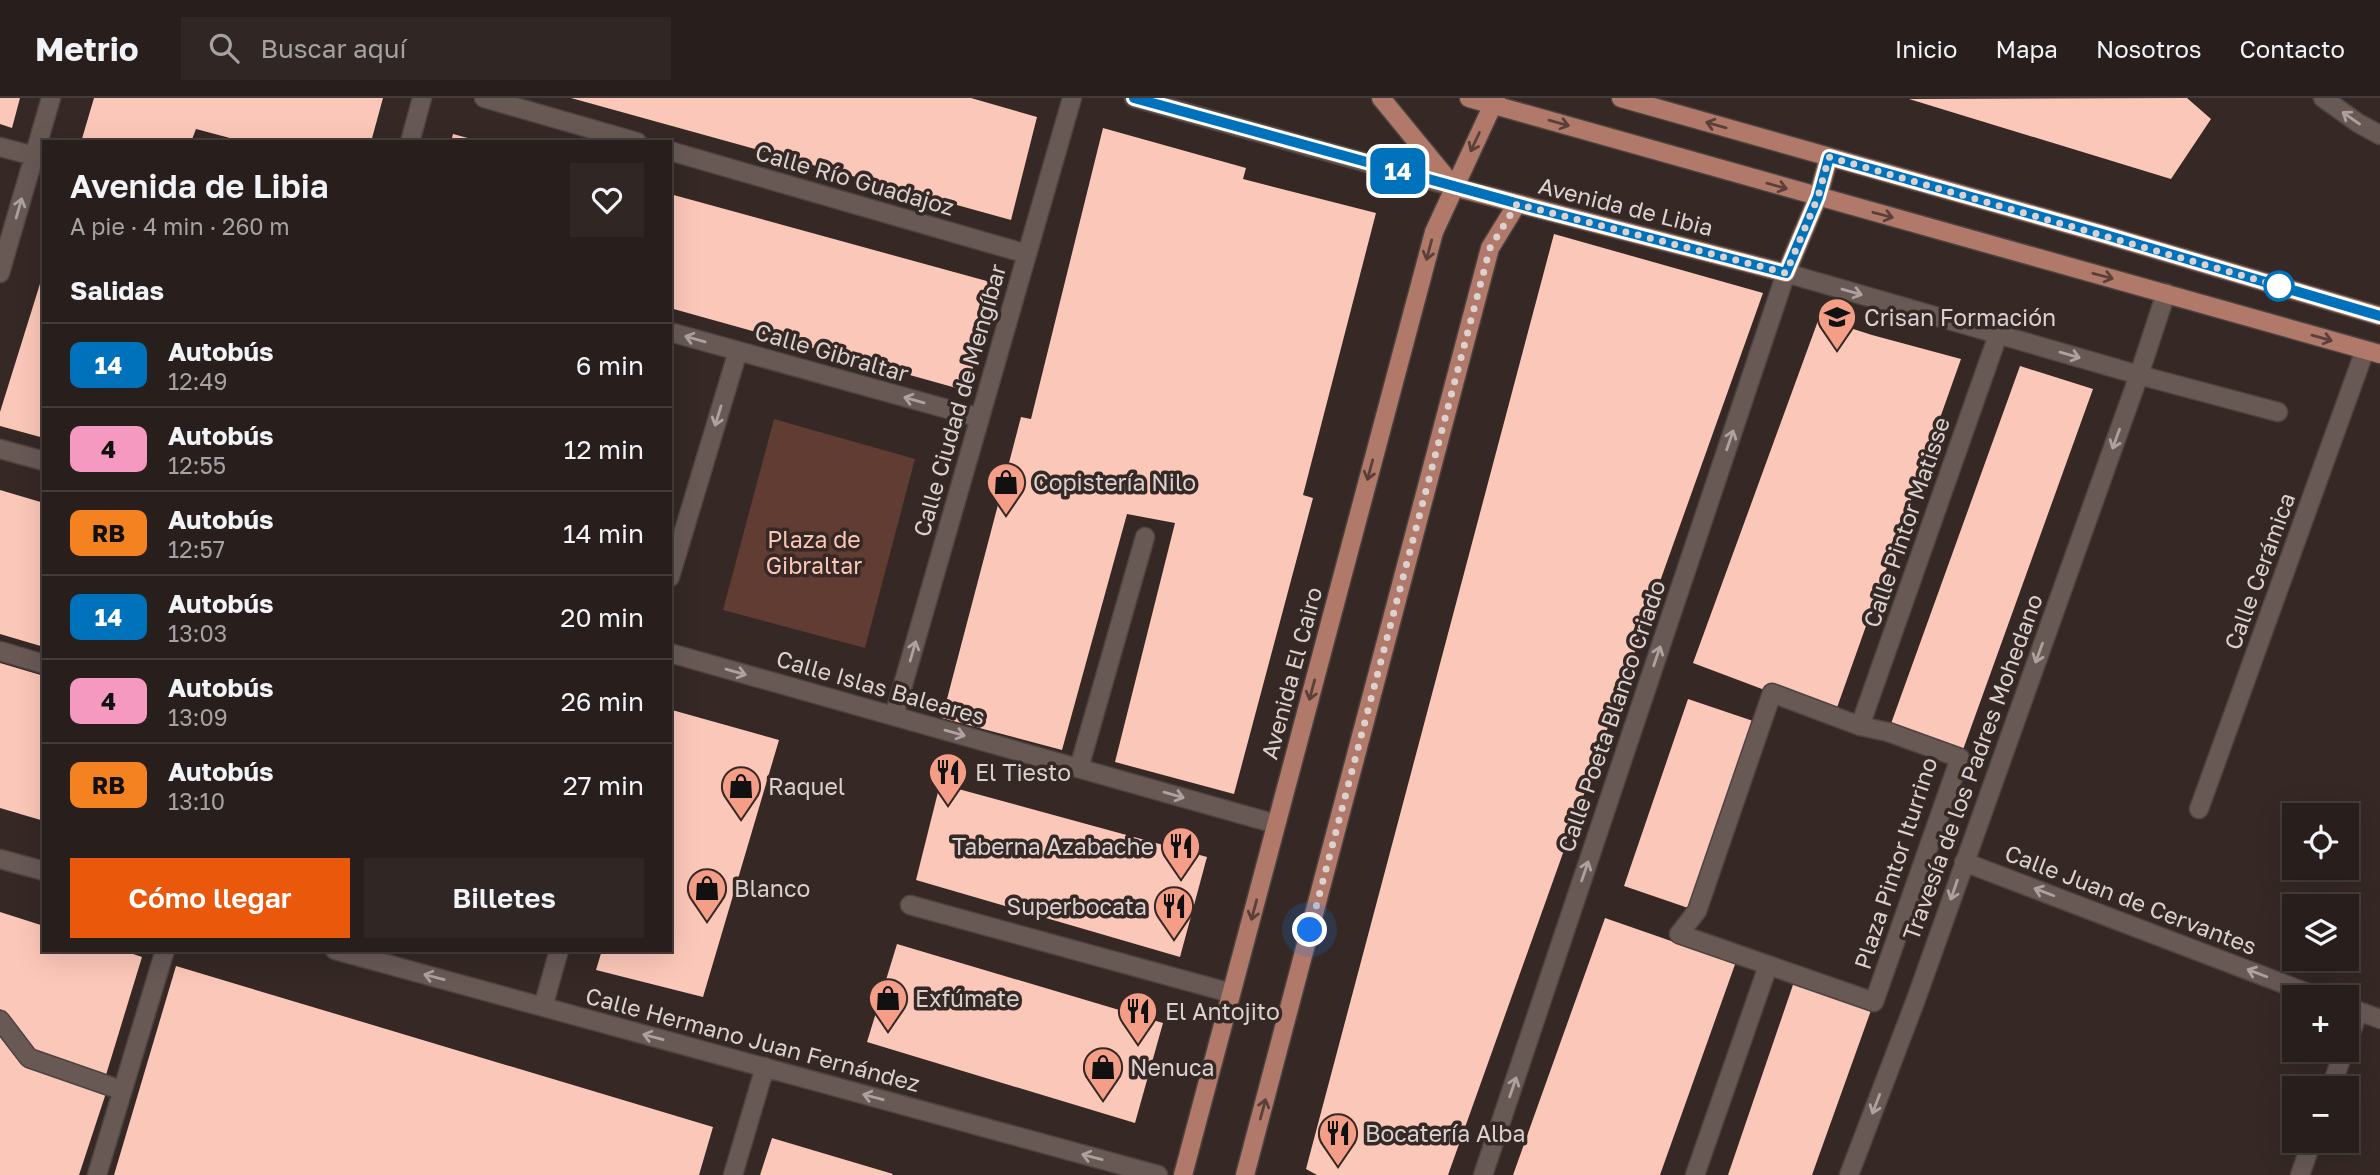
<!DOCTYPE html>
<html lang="es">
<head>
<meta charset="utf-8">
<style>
	:root { --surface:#281e1c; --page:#302725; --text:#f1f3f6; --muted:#a5a2a3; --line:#443c3b; --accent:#ea580c }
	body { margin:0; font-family:"Golos Text",sans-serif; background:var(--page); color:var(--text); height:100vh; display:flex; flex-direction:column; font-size:26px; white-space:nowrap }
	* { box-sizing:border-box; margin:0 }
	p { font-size:23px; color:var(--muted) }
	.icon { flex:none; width:38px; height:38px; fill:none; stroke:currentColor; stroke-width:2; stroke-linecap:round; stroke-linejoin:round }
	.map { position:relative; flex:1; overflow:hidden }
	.side { position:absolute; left:42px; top:42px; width:630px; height:812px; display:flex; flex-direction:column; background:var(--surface); border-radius:0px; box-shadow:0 7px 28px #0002,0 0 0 2px var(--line) }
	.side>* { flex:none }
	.badge { padding:0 14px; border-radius:10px; font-size:24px; line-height:46px }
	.buttons { position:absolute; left:2282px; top:705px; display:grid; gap:14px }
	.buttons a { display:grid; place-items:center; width:77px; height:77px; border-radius:0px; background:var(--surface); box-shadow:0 7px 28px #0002,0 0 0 2px var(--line); font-size:35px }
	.you { position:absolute; width:35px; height:35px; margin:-18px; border:5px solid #fff; border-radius:50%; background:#1a73e8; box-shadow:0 0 0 10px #1a73e833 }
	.map>.badge { position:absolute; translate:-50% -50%; box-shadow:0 0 0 4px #fff }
	h2 { padding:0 28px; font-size:26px; line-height:63px }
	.round { display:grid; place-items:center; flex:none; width:74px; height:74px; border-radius:0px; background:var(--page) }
	.overview { display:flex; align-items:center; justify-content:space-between; height:119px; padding:0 28px }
	h1 { font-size:33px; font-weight:600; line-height:52px }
	.primary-button { display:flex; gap:14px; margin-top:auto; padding:14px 28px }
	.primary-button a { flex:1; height:80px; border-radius:0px; background:var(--accent); color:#fff; font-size:28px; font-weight:600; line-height:80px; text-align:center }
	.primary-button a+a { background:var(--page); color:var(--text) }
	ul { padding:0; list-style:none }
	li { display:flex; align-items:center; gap:21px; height:84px; padding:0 28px; border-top:2px solid var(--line) }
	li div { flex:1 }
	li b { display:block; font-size:26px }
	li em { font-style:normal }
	li .badge { min-width:77px; font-weight:700; text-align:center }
	header { display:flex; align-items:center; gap:42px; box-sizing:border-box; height:98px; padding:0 35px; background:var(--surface); border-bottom:2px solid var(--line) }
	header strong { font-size:33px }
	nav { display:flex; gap:38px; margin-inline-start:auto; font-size:24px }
	.search { width:490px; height:63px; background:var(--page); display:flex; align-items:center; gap:18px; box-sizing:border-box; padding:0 24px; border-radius:0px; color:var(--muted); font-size:26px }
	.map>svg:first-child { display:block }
	.green { fill:#603c32 }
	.building { fill:#fbc7b8 }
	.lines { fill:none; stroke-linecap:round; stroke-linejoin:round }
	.minor-casing { stroke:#4e4340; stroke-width:21 }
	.major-casing { stroke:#4e4340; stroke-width:21 }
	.minor { stroke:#685955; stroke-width:18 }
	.major { stroke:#b17969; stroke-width:18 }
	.oneway { stroke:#ada29f }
	.oneway2 { stroke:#5a4039 }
	.line-casing { stroke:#fff; stroke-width:16 }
	.line { stroke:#0072bc; stroke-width:10 }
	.walk { stroke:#dbd2d0; stroke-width:7; stroke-dasharray:0 12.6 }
	.stop-dot { fill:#fff; stroke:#0072bc; stroke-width:3.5 }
	.labels { text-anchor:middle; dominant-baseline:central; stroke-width:7; stroke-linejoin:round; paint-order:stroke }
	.street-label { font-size:23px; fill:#dbd2d0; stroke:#352825 }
	.poi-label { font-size:23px; fill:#dbd2d0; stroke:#352825; text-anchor:start }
	.park-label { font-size:23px; fill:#fdc7b8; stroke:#352825 }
</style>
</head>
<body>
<header>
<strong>Metrio</strong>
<div class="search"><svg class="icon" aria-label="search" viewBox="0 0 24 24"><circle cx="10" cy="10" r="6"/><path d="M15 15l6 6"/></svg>Buscar aquí</div>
<nav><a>Inicio</a><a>Mapa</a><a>Nosotros</a><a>Contacto</a></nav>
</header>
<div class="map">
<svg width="2380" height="1077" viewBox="0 0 2380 1077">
	<rect width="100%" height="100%" fill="#352825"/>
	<path class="green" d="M 774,321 L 915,361 L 865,550 L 723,512 Z"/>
	<path class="building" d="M 0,0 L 20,0 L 12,30 L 0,26 Z
		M 94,0 L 383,0 L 371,44 L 245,44 L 196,31 L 191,44 L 81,44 Z
		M 571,0 L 971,0 L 1037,19 L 1011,122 Z
		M 2187,0 L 2211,21 L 2171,81 L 1909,1 Z
		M 1103,30 L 1246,70 L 1243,81 L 1376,115 L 1303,397 L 1313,400 L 1234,696 L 1115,664 L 1175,425 L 1127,416 L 1062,652 L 942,620 L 1021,319 L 1031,321 Z
		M 453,36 L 479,43 L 479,44 L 451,44 Z
		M 670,96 L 994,185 L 967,293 L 670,210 Z
		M 1554,136 L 1763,195 L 1448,1077 L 1317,1077 L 1306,1071 Z
		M 44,173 L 44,340 L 0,328 L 0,314 Z
		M 1819,220 L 1872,237 L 1961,261 L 1834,618 L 1693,565 Z
		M 2020,268 L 2093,291 L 1960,660 L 1888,634 Z
		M 0,392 L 44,405 L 44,549 L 0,536 Z
		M 0,565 L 44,578 L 44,723 L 0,710 Z
		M 1688,601 L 1762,626 L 1697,813 L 1624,788 Z
		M 672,612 L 779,642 L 703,899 L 596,872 L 602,852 L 670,852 L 670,619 Z
		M 940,686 L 1207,759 L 1180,859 L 916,782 Z
		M 0,814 L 44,828 L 44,852 L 121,852 L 142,859 L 106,977 L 35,955 L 0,911 Z
		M 1605,820 L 1674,844 L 1679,836 L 1738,858 L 1660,1077 L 1513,1077 Z
		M 897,846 L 1163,925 L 1135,1025 L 867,944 Z
		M 176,868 L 713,1029 L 699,1077 L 114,1077 Z
		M 1796,878 L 1874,904 L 1812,1077 L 1728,1077 Z
		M 0,939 L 21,966 L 106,995 L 79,1077 L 0,1077 Z
		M 772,1040 L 893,1076 L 892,1077 L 760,1077 Z"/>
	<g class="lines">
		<g class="minor-casing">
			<path id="minor" d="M 484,0 L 637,44
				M 1134,0 L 1454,89
				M 2323,0 L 2358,25 L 2380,37
				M 410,44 L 422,0
				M 0,49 L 34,58
				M 670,53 L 1027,156
				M 0,175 L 51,0
				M 670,234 L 980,320
				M 0,351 L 44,363
				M 670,479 L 738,253
				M 0,553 L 44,566
				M 670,555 L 1276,726
				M 1772,595 L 1860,628 L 1888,634 L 1960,660 L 1874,904 L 1679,836 L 1697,813 Z
				M 894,618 L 1072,0
				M 1860,628 L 1998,237
				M 1079,670 L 1145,439
				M 2199,711 L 2365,252
				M 0,761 L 44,773
				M 1964,764 L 2321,900
				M 910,807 L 1231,895
				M 335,852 L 1158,1077
				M 543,909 L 559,852
				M 2347,909 L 2380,921
				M 0,922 L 29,960 L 121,992
				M 2347,946 L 2358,914
				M 2331,990 L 2344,952
				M 97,1077 L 165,852
				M 733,1077 L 765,969
				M 1483,1077 L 1786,175 L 2139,277 L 2278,314
				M 1695,1077 L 1768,868
				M 1849,1077 L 1915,904 L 2139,277 L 2166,195
				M 2300,1077 L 2312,1043"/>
		</g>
		<g class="major-casing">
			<path id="major" d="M 1381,0 L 1454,89 L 1786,175 L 1818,99 L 1829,59
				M 1469,0 L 2380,256
				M 1621,0 L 2106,137 L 2380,218
				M 1183,1077 L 1434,134 L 1496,0
				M 1245,1077 L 1490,150 L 1517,106"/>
		</g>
		<use href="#minor" class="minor"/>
		<use href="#major" class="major"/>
	</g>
	<defs><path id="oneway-shaft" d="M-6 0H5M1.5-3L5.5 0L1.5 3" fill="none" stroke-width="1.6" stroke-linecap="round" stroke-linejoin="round" transform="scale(1.75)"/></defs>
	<g class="oneway">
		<use href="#oneway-shaft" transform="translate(2351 20) rotate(-145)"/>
		<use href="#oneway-shaft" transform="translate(19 110) rotate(-74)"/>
		<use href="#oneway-shaft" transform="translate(1852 194) rotate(16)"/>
		<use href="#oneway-shaft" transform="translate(695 241) rotate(-164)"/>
		<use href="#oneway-shaft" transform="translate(2070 257) rotate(16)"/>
		<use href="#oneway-shaft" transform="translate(914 302) rotate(-164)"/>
		<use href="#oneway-shaft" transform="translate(718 318) rotate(107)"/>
		<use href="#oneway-shaft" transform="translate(2116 341) rotate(110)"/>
		<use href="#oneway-shaft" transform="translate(1730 342) rotate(-71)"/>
		<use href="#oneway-shaft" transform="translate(913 553) rotate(-74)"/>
		<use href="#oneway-shaft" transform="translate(2039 555) rotate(110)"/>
		<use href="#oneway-shaft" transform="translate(1657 558) rotate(-71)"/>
		<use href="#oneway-shaft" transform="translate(736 574) rotate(16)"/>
		<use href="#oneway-shaft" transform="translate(955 635) rotate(16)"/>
		<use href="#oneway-shaft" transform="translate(1174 697) rotate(16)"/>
		<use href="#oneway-shaft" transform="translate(1585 773) rotate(-71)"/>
		<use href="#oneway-shaft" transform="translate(1954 792) rotate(109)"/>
		<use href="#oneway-shaft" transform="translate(2044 794) rotate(-159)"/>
		<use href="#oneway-shaft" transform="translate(2257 875) rotate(-159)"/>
		<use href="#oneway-shaft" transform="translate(434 879) rotate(-165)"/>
		<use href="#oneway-shaft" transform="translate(653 939) rotate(-165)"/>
		<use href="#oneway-shaft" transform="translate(1513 989) rotate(-71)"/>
		<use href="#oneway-shaft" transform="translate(873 999) rotate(-165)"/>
		<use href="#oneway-shaft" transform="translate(1876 1006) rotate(111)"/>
		<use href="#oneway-shaft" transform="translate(1092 1059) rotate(-165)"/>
	</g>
	<g class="oneway2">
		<use href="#oneway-shaft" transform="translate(1559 25) rotate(16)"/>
		<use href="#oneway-shaft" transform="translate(1716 27) rotate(-164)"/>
		<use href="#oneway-shaft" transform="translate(1475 44) rotate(115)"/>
		<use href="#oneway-shaft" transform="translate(1777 88) rotate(16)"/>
		<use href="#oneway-shaft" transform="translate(1883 117) rotate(15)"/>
		<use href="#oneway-shaft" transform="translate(1429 152) rotate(105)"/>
		<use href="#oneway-shaft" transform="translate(2103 178) rotate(15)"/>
		<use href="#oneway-shaft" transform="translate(2322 240) rotate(16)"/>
		<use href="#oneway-shaft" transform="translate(1370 372) rotate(105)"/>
		<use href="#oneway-shaft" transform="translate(1312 592) rotate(105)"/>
		<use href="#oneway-shaft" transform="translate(1254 812) rotate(105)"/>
		<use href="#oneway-shaft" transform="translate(1263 1011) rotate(-75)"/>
	</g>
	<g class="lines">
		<g class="line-casing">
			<path id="line" d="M 1134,0 L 1530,109 L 1786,175 L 1818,99 L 1829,59 L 2106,137 L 2380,218"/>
		</g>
		<use href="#line" class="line"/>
		<path class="walk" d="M 1310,832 L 1490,150 L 1517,106 L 1786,175 L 1818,99 L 1829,59 L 2279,188"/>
	</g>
	<defs>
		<g id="school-pin" transform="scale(2.0125)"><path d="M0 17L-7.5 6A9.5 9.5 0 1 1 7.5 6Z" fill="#f49e87" stroke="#352825"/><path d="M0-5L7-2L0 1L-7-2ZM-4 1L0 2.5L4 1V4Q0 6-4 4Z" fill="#111"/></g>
		<g id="shop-pin" transform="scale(2.0125)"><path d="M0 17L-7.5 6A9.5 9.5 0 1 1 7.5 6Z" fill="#f49e87" stroke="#352825"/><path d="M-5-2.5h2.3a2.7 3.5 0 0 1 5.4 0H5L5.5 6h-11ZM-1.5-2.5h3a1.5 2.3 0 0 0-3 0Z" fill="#111"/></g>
		<g id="restaurant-pin" transform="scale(2.0125)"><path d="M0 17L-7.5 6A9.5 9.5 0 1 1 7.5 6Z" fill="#f49e87" stroke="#352825"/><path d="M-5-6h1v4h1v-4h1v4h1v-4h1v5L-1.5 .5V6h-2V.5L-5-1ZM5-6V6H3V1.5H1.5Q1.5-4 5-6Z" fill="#111"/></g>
	</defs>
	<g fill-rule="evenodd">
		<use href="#school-pin" x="1837" y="219"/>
		<use href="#shop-pin" x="1006" y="384"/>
		<use href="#restaurant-pin" x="948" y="674"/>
		<use href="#shop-pin" x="741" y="688"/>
		<use href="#restaurant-pin" x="1181" y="748"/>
		<use href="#shop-pin" x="707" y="790"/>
		<use href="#restaurant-pin" x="1174" y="808"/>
		<use href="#shop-pin" x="888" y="900"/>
		<use href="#restaurant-pin" x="1138" y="913"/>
		<use href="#shop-pin" x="1103" y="969"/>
		<use href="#restaurant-pin" x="1338" y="1035"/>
	</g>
	<circle class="stop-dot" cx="2279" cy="188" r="14"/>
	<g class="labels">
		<g class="street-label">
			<text transform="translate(855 81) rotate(16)">Calle Río Guadajoz</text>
			<text transform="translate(1626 108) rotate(14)">Avenida de Libia</text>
			<text transform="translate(832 254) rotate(16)">Calle Gibraltar</text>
			<text transform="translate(959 302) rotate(-74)">Calle Ciudad de Mengíbar</text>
			<text transform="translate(1906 424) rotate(-71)">Calle Pintor Matisse</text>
			<text transform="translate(2259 473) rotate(-70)">Calle Cerámica</text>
			<text transform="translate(1291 575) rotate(-75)">Avenida El Cairo</text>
			<text transform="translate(881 589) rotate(16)">Calle Islas Baleares</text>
			<text transform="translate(1611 618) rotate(-71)">Calle Poeta Blanco Criado</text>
			<text transform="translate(1972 669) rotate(-70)">Travesía de los Padres Mohedano</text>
			<text transform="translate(1895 765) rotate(-72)">Plaza Pintor Iturrino</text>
			<text transform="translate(2131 801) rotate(21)">Calle Juan de Cervantes</text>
			<text transform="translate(753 941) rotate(15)">Calle Hermano Juan Fernández</text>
		</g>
		<g class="poi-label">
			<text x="1864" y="219">Crisan Formación</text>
			<text x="1033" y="384">Copistería Nilo</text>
			<text x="975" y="674">El Tiesto</text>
			<text x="768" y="688">Raquel</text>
			<text x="1154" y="748" text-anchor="end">Taberna Azabache</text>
			<text x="734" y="790">Blanco</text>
			<text x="1147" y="808" text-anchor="end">Superbocata</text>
			<text x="915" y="900">Exfúmate</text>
			<text x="1165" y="913">El Antojito</text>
			<text x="1130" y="969">Nenuca</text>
			<text x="1365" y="1035">Bocatería Alba</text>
		</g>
		<g class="park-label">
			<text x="814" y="441">Plaza de<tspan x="814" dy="26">Gibraltar</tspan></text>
		</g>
	</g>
</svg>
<div class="buttons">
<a><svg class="icon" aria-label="locate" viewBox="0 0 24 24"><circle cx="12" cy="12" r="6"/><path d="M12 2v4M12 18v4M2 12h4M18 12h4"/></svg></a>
<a><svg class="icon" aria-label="layers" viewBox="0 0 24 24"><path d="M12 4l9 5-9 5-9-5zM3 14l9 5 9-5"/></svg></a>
<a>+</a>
<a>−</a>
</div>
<div class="you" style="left:1310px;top:832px"></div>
<b class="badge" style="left:1398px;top:73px;background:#0072bc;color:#fff">14</b>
<section class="side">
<div class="overview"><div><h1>Avenida de Libia</h1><p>A pie · 4 min · 260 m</p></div><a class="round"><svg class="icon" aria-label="heart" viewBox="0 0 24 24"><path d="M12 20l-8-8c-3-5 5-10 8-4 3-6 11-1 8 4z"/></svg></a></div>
<h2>Salidas</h2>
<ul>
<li><span class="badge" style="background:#0072bc;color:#fff">14</span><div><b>Autobús</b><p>12:49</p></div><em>6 min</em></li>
<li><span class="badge" style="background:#f599c1;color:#111">4</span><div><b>Autobús</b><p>12:55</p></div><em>12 min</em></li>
<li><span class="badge" style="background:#f58220;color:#111">RB</span><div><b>Autobús</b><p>12:57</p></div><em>14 min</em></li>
<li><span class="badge" style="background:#0072bc;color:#fff">14</span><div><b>Autobús</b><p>13:03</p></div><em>20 min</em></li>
<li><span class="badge" style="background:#f599c1;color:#111">4</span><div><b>Autobús</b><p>13:09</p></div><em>26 min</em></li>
<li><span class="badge" style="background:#f58220;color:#111">RB</span><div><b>Autobús</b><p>13:10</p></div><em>27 min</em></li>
</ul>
<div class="primary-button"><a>Cómo llegar</a><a>Billetes</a></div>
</section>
</div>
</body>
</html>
